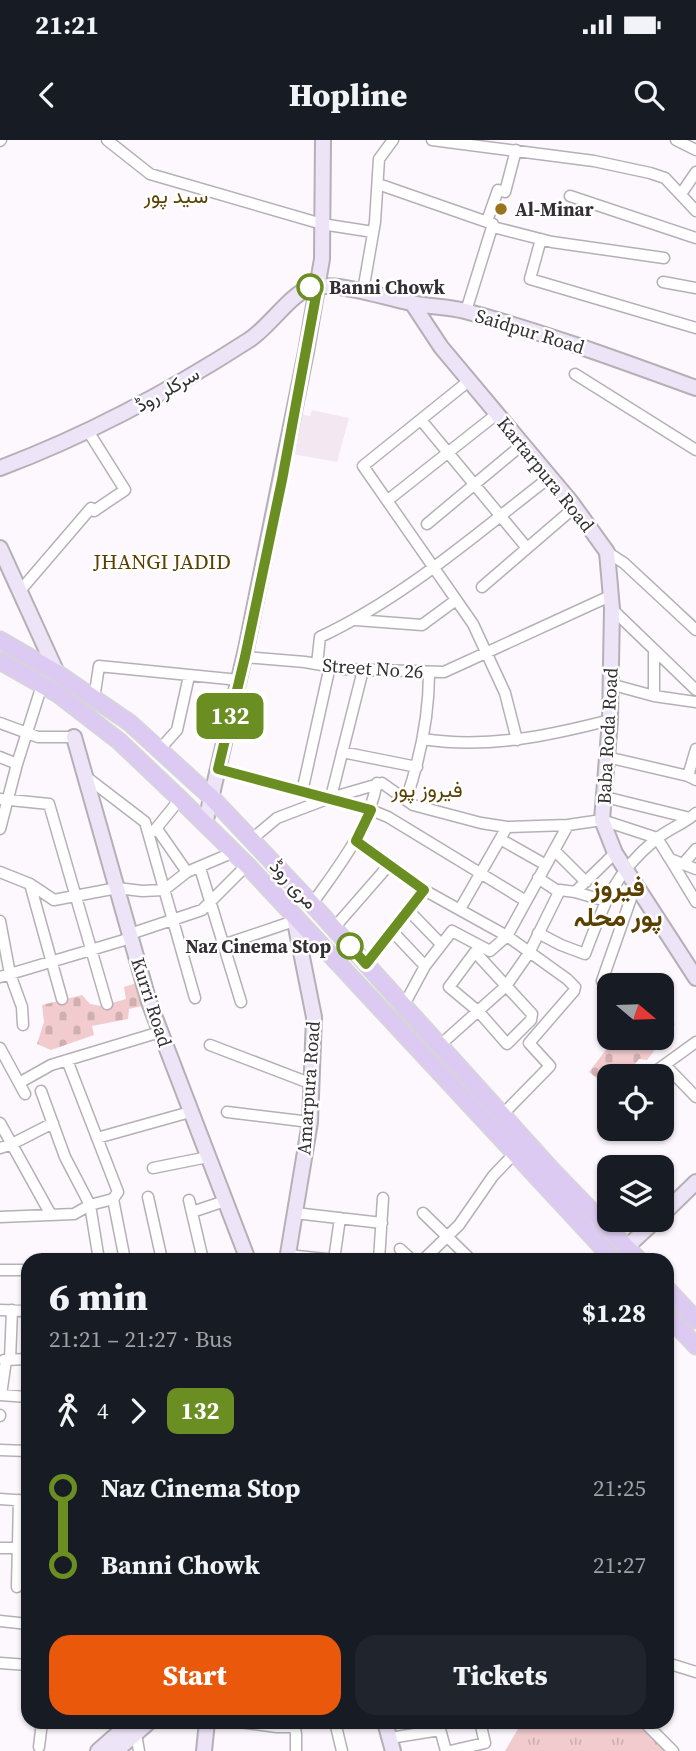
<!DOCTYPE html>
<html lang="en">
<head>
<meta charset="utf-8">
<style>
	:root { --surface:#171b24; --page:#20242c; --text:#f1f3f6; --muted:#9ea1a6; --accent:#ea580c }
	body { margin:0; font-family:"Source Serif 4",Vazirmatn,serif; background:var(--page); color:var(--text); height:100vh; display:flex; flex-direction:column; font-size:26px; white-space:nowrap }
	* { box-sizing:border-box; margin:0 }
	p { font-size:23px; color:var(--muted) }
	.icon { flex:none; width:38px; height:38px; fill:none; stroke:currentColor; stroke-width:2; stroke-linecap:round; stroke-linejoin:round }
	.map { position:relative; flex:1; overflow:hidden }
	.sheet { position:absolute; left:21px; top:1113px; width:653px; height:476px; display:flex; flex-direction:column; background:var(--surface); border-radius:21px; box-shadow:0 2px 5px #0004 }
	.sheet>* { flex:none }
	.badge { padding:0 14px; border-radius:10px; font-size:24px; line-height:46px }
	.needle { width:46px; rotate:109deg }
	.tools { position:absolute; left:597px; top:833px; display:grid; gap:14px }
	.tools a { display:grid; place-items:center; width:77px; height:77px; border-radius:14px; background:var(--surface); box-shadow:0 2px 5px #0004; font-size:35px }
	.map>.badge { position:absolute; translate:-50% -50%; box-shadow:0 0 0 4px #fff }
	.legs { display:flex; align-items:center; gap:10px; height:77px; padding:0 28px; font-size:23px }
	.legs p { margin-inline-start:auto }
	.head { display:flex; align-items:center; justify-content:space-between; height:119px; padding:0 28px }
	h1 { font-size:38px; font-weight:800; line-height:52px }
	.primary-button { display:flex; gap:14px; margin-top:auto; padding:14px 28px }
	.primary-button a { flex:1; height:80px; border-radius:21px; background:var(--accent); color:#fff; font-size:28px; font-weight:800; line-height:80px; text-align:center }
	.primary-button a+a { background:var(--page); color:var(--text) }
	ul { padding:0 28px; list-style:none }
	li { display:flex; align-items:center; gap:24px; height:77px; font-size:26px }
	li i { display:grid; place-items:center; width:10px; height:100%; margin:0 9px; background:currentColor }
	li i::after { content:''; width:18px; height:18px; margin:-9px; border:5px solid; border-radius:50%; background:var(--surface) }
	li p { margin-inline-start:auto }
	li:first-child i { background:linear-gradient(#0000 50%,currentColor 0) }
	li:last-child i { background:linear-gradient(currentColor 50%,#0000 0) }
	.status { display:flex; justify-content:space-between; align-items:center; height:49px; padding:0 35px; background:var(--surface); direction:ltr }
	.status svg { height:19px; fill:currentColor }
	header { display:flex; justify-content:space-between; align-items:center; height:91px; padding:0 28px; background:var(--surface); font-size:32px; font-weight:800 }
	.map>svg:first-child { display:block }
	.built { fill:#f3e8f2 }
	.grass { fill:url(#grass-tufts) }
	.cemetery { fill:url(#cemetery-stones) }
	.lines { fill:none; stroke-linecap:round; stroke-linejoin:round }
	.street-casing { stroke:#b5b0b5; stroke-width:13 }
	.secondary-casing { stroke:#b5b0b5; stroke-width:18 }
	.primary-casing { stroke:#d6d6d6; stroke-width:19 }
	.street { stroke:#fff; stroke-width:10 }
	.secondary { stroke:#eee4f8; stroke-width:14 }
	.primary { stroke:#ddcaf2; stroke-width:16 }
	.line-1-casing { stroke:#fff; stroke-width:16 }
	.line-1 { stroke:#6b8e23; stroke-width:10 }
	.poi-dot { fill:#99731e; stroke:#fff; stroke-width:2.5 }
	.stop-1-dot { fill:#fff; stroke:#6b8e23; stroke-width:3.5 }
	.labels { text-anchor:middle; dominant-baseline:central; stroke-width:5; stroke-linejoin:round; paint-order:stroke }
	.poi-label { font-size:19px; font-weight:bold; fill:#323032; stroke:#fff; text-anchor:start }
	.stop-label { font-size:19px; font-weight:bold; fill:#323032; stroke:#fff; text-anchor:start }
	.street-label { font-size:19px; fill:#323032; stroke:#fff }
	.neighbourhood-label { font-size:21px; fill:#5a4101; stroke:#fff }
	.district-label { font-size:26px; font-weight:bold; fill:#5a4101; stroke:#fff }
</style>
</head>
<body>
<div class="status"><b>21:21</b><svg viewBox="0 0 49 12"><path d="M0 12V9h3v3zM5 12V6h3v6zM10 12V3h3v9zM15 12V0h3v12zM26 1h20v11H26zM47 4h2v5h-2z"/></svg></div>
<header><svg class="icon" aria-label="back" viewBox="0 0 24 24"><path d="M15 5l-7 7 7 7"/></svg>Hopline<svg class="icon" aria-label="search" viewBox="0 0 24 24"><circle cx="10" cy="10" r="6"/><path d="M15 15l6 6"/></svg></header>
<div class="map">
<svg width="696" height="1611" viewBox="0 0 696 1611">
	<defs>
		<pattern id="grass-tufts" width="24" height="20" patternUnits="userSpaceOnUse" patternTransform="scale(1.75)"><rect width="24" height="20" fill="#f1cbcd"/><path d="M3 7l-1-3M5 7V3M7 7l1-3M15 17l-1-3M17 17v-4M19 17l1-3" fill="none" stroke="#cfafb0"/></pattern>
		<pattern id="cemetery-stones" width="16" height="16" patternUnits="userSpaceOnUse" patternTransform="scale(1.75)"><rect width="16" height="16" fill="#f1cbcd"/><path d="M2 7V4a2 2 0 0 1 4 0v3zM10 15v-3a2 2 0 0 1 4 0v3z" fill="#cfafb0"/></pattern>
	</defs>
	<rect width="100%" height="100%" fill="#fdf8fd"/>
	<path class="built" d="M 312,270 L 349,278 L 337,322 L 287,313 L 295,273 L 310,276 Z"/>
	<path class="grass" d="M 522,1582 L 638,1582 L 668,1611 L 505,1611 Z"/>
	<path class="cemetery" d="M 140,842 L 146,865 L 129,869 L 128,879 L 92,886 L 94,895 L 51,910 L 37,904 L 44,882 L 42,865 L 82,855 L 90,864 L 101,866 L 126,859 L 124,847 Z
		M 662,873 L 675,884 L 647,920 L 639,919 L 626,936 L 609,936 L 609,948 L 589,932 L 615,898 L 662,898 Z"/>
	<g class="lines">
		<g class="street-casing">
			<path id="street" d="M 107,0 L 150,34 L 322,84 L 373,92
				M 432,0 L 594,21 L 650,33 L 665,38 L 696,71
				M 676,0 L 696,10
				M 0,1 L 1,0
				M 378,44 L 493,84 L 466,171
				M 681,54 L 696,32
				M 570,56 L 696,98
				M 487,81 L 498,50 L 505,52 L 516,10
				M 493,87 L 552,102 L 664,118
				M 541,99 L 530,139 L 696,188
				M 663,142 L 696,148
				M 363,151 L 375,82 L 379,19 L 393,0
				M 575,234 L 696,310
				M 470,240 L 363,326 L 473,484 L 505,553 L 517,600
				M 421,280 L 527,408
				M 88,291 L 125,350 L 94,371
				M 388,360 L 498,273
				M 427,384 L 523,304
				M 607,412 L 624,423 L 696,490
				M 482,447 L 575,367
				M 19,452 L 91,368
				M 612,469 L 696,550
				M 356,480 L 422,485 L 456,460
				M 654,510 L 654,556
				M 245,517 L 305,522 L 344,529 L 444,532 L 610,456
				M 317,524 L 320,497 C 405,457 476,394 550,337
				M 610,544 L 654,556 L 696,562
				M 94,559 L 99,526 L 239,540
				M 0,583 L 38,597 L 74,597
				M 423,599 C 487,609 548,596 610,580
				M 160,609 L 177,590 L 189,536
				M 696,609 L 688,636 L 696,640
				M 342,612 L 417,627
				M 0,617 L 17,624
				M 607,617 L 688,636
				M 218,629 L 371,670 L 388,677 L 526,761
				M 85,636 L 145,682 L 195,858
				M 302,652 L 330,526
				M 331,657 L 363,530
				M 605,657 L 690,678
				M 0,659 L 49,664 L 107,864
				M 406,660 C 420,619 429,577 429,533
				M 0,689 L 17,624 L 42,545
				M 157,689 L 187,732
				M 154,691 L 180,659
				M 252,699 L 277,678 L 327,659 L 382,643 L 413,665 L 481,683 L 507,687 L 568,685 L 602,680 L 657,698 L 670,719 L 696,729
				M 500,699 L 546,725
				M 356,701 L 424,750 L 507,796 L 567,839 L 575,847 L 574,851 L 529,903 L 550,926 L 503,974
				M 554,710 L 586,742
				M 670,719 L 696,762
				M 683,724 L 696,709
				M 200,728 L 241,862
				M 0,732 L 30,744 L 54,760 L 117,748 L 142,751 L 164,750 L 187,732 L 234,712
				M 538,738 L 559,752
				M 30,744 L 62,859
				M 575,752 L 606,761
				M 312,764 C 340,724 367,692 377,643
				M 460,769 L 507,687
				M 408,770 L 441,804
				M 0,781 L 10,834 L 22,867 L 23,885
				M 334,788 L 389,725
				M 392,791 L 425,826
				M 538,793 L 561,805 L 585,814 C 604,764 613,735 655,700 C 668,689 684,684 696,673
				M 130,794 L 202,770 L 247,725
				M 223,805 L 294,781
				M 475,812 L 532,874 L 531,880 L 507,904 L 479,872 L 449,847 Z
				M 366,823 L 424,750
				M 0,837 L 131,798
				M 609,847 L 602,841 L 636,744
				M 404,865 L 425,826 L 452,791 L 490,811 L 507,796 L 568,685
				M 210,905 L 312,944
				M 439,906 L 506,846 L 529,813 L 560,750 L 575,752 L 615,713
				M 0,908 L 25,954
				M 67,920 L 118,1052 L 113,1059 L 125,1120
				M 665,925 L 696,957
				M 649,936 L 696,902
				M 19,943 L 51,925 L 160,892
				M 41,951 L 65,1017 L 90,1065 L 99,1120
				M 227,972 L 310,982
				M 0,983 L 51,1075
				M 97,998 L 190,972
				M 0,1008 L 12,1004 L 53,983
				M 153,1028 L 208,1017
				M 148,1057 L 162,1120
				M 189,1060 L 203,1120
				M 192,1072 L 225,1061
				M 295,1073 L 382,1083
				M 423,1073 L 471,1120
				M 0,1077 L 74,1074 L 90,1065 L 113,1059
				M 400,1109 L 412,1120
				M 288,1115 L 335,1120
				M 334,1120 L 340,1078
				M 379,1120 L 383,1058
				M 423,1120 L 459,1085 L 493,1036 L 514,1014
				M 0,1130 L 28,1130
				M 0,1170 L 28,1171
				M 4,1220 L 28,1219
				M 10,1220 L 12,1170
				M 0,1255 L 28,1257
				M 1,1255 L 6,1220
				M 0,1276 L 0,1275
				M 0,1310 L 28,1311
				M 0,1359 L 28,1361
				M 0,1408 L 28,1407
				M 17,1447 L 19,1360
				M 0,1481 L 28,1484
				M 0,1523 L 28,1525
				M 667,1523 L 696,1532
				M 239,1582 L 277,1587 L 295,1587
				M 335,1582 L 342,1611
				M 438,1582 L 446,1611
				M 644,1582 L 673,1611
				M 294,1583 L 296,1594 L 296,1611
				M 136,1594 L 139,1611
				M 390,1598 L 440,1590
				M 39,1607 L 42,1582
				M 450,1611 L 485,1603 L 480,1582"/>
		</g>
		<g class="secondary-casing">
			<path id="secondary" d="M 412,163 L 441,207 L 571,362 L 607,412 L 612,469 L 610,580 L 602,680 L 615,713 L 696,838
				M 0,328 C 88,295 170,251 249,200 C 268,188 290,155 309,148 C 329,140 385,157 407,162 C 426,167 446,166 465,171 C 543,192 619,220 696,248
				M 0,408 L 57,533
				M 74,597 L 149,862 L 248,1120
				M 205,684 L 246,509 L 306,212 L 322,119 L 323,0
				M 662,1075 L 696,1042
				M 627,1107 L 656,1080
				M 287,1120 L 310,982 L 314,877 L 294,777
				M 385,1582 L 393,1611
				M 98,1611 L 131,1582
				M 116,1611 L 149,1582
				M 204,1611 L 207,1582"/>
		</g>
		<g class="primary-casing">
			<path id="primary" d="M 0,500 L 57,533 L 130,583 L 211,657 L 312,764 L 552,1030 L 639,1120
				M 0,521 L 58,554 L 119,601 L 180,659 L 247,725 L 614,1120
				M 667,1149 L 696,1180
				M 667,1175 L 696,1206"/>
		</g>
		<use href="#street" class="street"/>
		<use href="#secondary" class="secondary"/>
		<use href="#primary" class="primary"/>
	</g>
	<g class="lines">
		<g class="line-1-casing">
			<path id="line-1" d="M 310,147 L 318,145 L 282,340 L 245,517 L 218,629 L 371,670 L 356,701 L 424,750 L 366,824 L 350,806"/>
		</g>
		<use href="#line-1" class="line-1"/>
	</g>
	<circle class="poi-dot" cx="501" cy="69" r="7"/>
	<g class="stop-1-dot">
		<circle cx="310" cy="147" r="12"/>
		<circle cx="350" cy="806" r="12"/>
	</g>
	<g class="labels">
		<g class="poi-label">
			<text x="515" y="69">Al-Minar</text>
		</g>
		<g class="stop-label">
			<text x="329" y="147">Banni Chowk</text>
			<text x="331" y="806" text-anchor="end">Naz Cinema Stop</text>
		</g>
		<g class="street-label">
			<text transform="translate(530 191) rotate(17)">Saidpur Road</text>
			<text transform="translate(167 249) rotate(-30)">سرکلر روڈ</text>
			<text transform="translate(546 334) rotate(51)">Kartarpura Road</text>
			<text transform="translate(373 528) rotate(4)">Street No 26</text>
			<text transform="translate(607 596) rotate(-87)">Baba Roda Road</text>
			<text transform="translate(294 744) rotate(47)">مری روڈ</text>
			<text transform="translate(152 862) rotate(72)">Kurri Road</text>
			<text transform="translate(308 948) rotate(-86)">Amarpura Road</text>
		</g>
		<g class="neighbourhood-label">
			<text x="176" y="55">سید پور</text>
			<text x="162" y="421">JHANGI JADID</text>
			<text x="427" y="649">فیروز پور</text>
		</g>
		<g class="district-label">
			<text x="618" y="747">فیروز<tspan x="618" dy="30">پور محلہ</tspan></text>
		</g>
	</g>
</svg>
<div class="tools">
<a><svg class="needle" viewBox="-14 -14 28 28"><path d="M0-13l5 13h-10z" fill="#e53935"/><path d="M0 13l5-13h-10z" fill="#9ea1a6"/></svg></a>
<a><svg class="icon" aria-label="locate" viewBox="0 0 24 24"><circle cx="12" cy="12" r="6"/><path d="M12 2v4M12 18v4M2 12h4M18 12h4"/></svg></a>
<a><svg class="icon" aria-label="layers" viewBox="0 0 24 24"><path d="M12 4l9 5-9 5-9-5zM3 14l9 5 9-5"/></svg></a>
</div>
<b class="badge" style="left:230px;top:576px;background:#6b8e23;color:#fff">132</b>
<section class="sheet">
<div class="head"><div><h1>6 min</h1><p>21:21 – 21:27 · Bus</p></div><b>$1.28</b></div>
<div class="legs"><svg class="icon" aria-label="walk" viewBox="0 0 24 24"><circle cx="13" cy="4" r="2"/><path d="M13 8l-2 6 4 7M11 14l-3 7M7 12l3-4h3l4 4"/></svg>4<svg class="icon" aria-label="forward" viewBox="0 0 24 24"><path d="M9 5l7 7-7 7"/></svg><b class="badge" style="background:#6b8e23;color:#fff">132</b></div>
<ul>
<li><i style="color:#6b8e23"></i><b>Naz Cinema Stop</b><p>21:25</p></li>
<li><i style="color:#6b8e23"></i><b>Banni Chowk</b><p>21:27</p></li>
</ul>
<div class="primary-button"><a>Start</a><a>Tickets</a></div>
</section>
</div>
</body>
</html>
